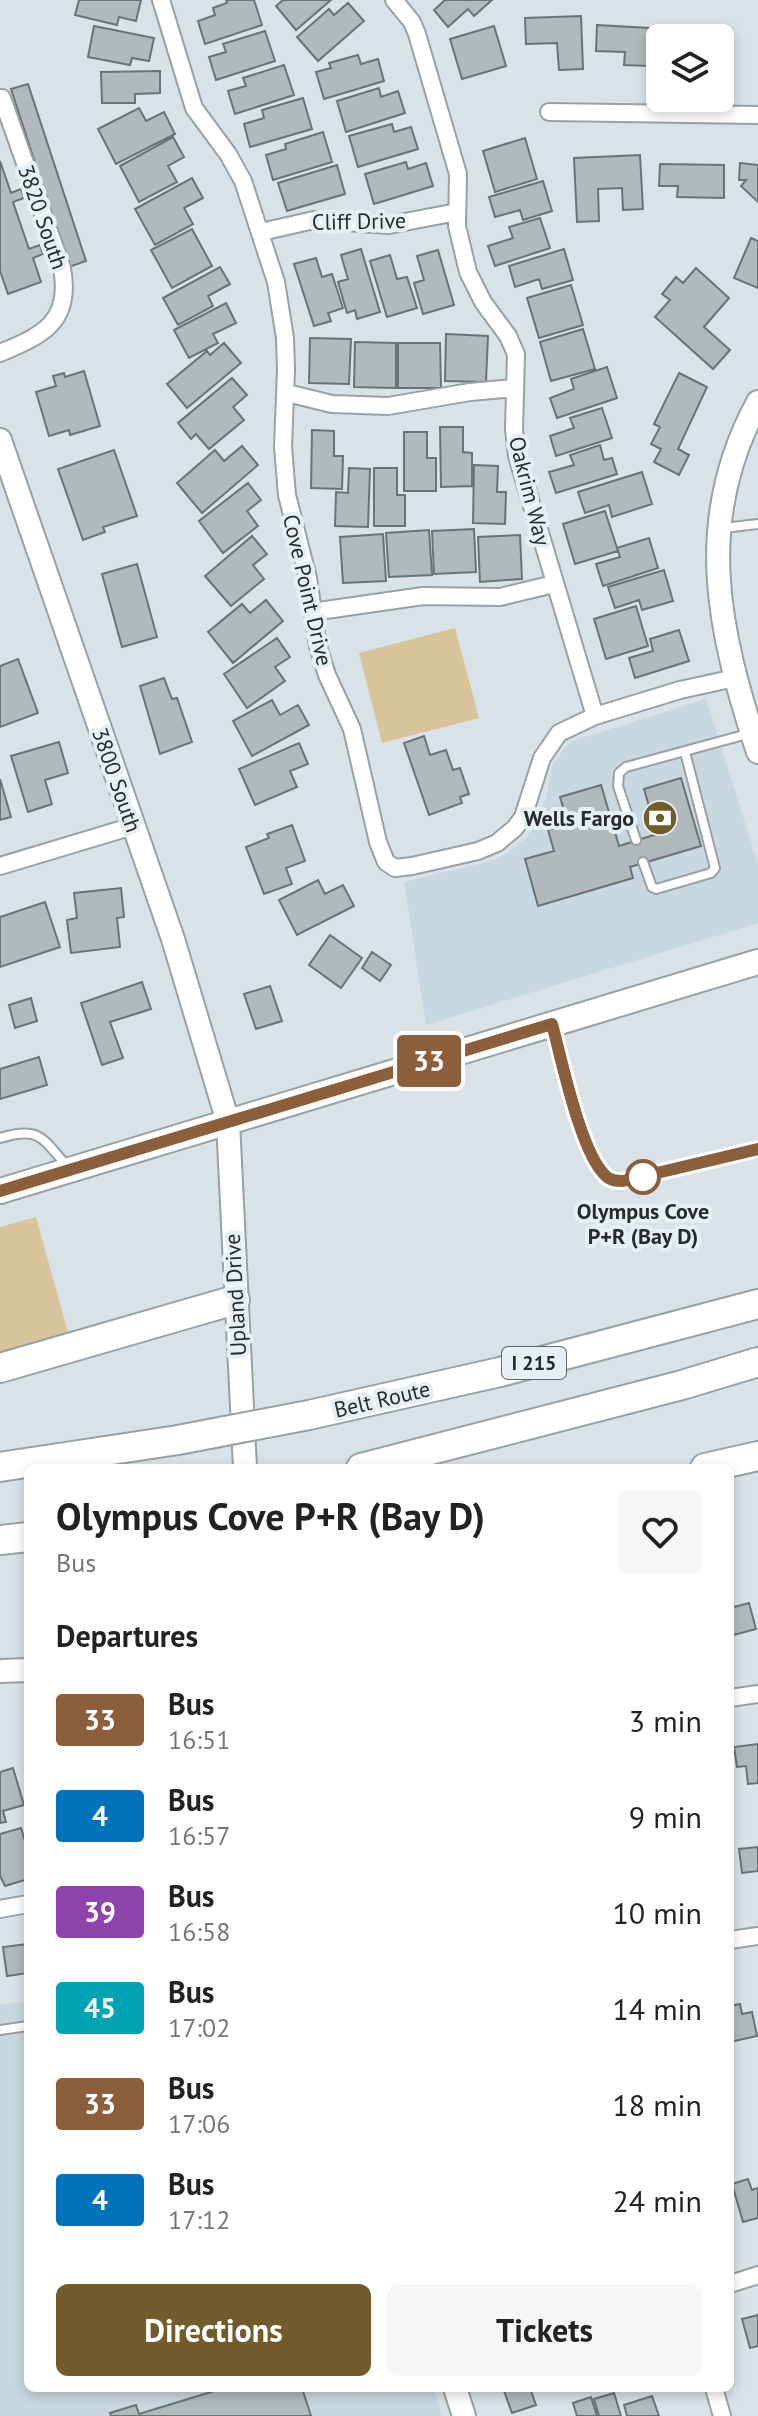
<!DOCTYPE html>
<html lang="en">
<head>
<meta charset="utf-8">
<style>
	:root { --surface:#fff; --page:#f6f6f6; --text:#222; --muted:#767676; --accent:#725c2c }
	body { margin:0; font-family:"PT Sans",sans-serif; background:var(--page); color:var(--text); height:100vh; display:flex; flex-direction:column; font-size:30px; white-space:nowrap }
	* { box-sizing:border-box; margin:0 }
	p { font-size:26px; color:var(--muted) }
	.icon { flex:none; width:44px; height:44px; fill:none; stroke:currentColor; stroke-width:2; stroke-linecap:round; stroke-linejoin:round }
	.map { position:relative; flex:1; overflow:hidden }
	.drawer { position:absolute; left:24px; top:1464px; width:710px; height:928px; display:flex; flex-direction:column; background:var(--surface); border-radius:12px; box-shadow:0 4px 12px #0003 }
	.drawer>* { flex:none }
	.badge { padding:0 16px; border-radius:6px; font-size:28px; line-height:52px }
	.controls { position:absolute; left:646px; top:24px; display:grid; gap:16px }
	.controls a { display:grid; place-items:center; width:88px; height:88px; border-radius:12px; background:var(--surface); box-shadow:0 4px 12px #0003; font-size:40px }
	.map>.badge { position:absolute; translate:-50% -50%; box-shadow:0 0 0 4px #fff }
	h2 { padding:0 32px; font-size:30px; line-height:72px }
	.round { display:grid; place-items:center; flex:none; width:84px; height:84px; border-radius:12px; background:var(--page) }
	.summary { display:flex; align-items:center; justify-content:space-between; height:136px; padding:0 32px }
	h1 { font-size:38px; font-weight:700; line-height:60px }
	.button { display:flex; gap:16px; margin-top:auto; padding:16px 32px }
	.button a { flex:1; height:92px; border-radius:12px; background:var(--accent); color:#fff; font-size:32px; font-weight:700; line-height:92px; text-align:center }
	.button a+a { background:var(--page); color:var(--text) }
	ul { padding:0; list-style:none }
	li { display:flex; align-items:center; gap:24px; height:96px; padding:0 32px }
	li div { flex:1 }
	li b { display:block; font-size:30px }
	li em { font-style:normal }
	li .badge { min-width:88px; font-weight:700; text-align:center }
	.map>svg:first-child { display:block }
	.built { fill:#c8d8e0 }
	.green { fill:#d8c49b }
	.building { fill:#b1b9bd; stroke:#6b7376; stroke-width:2 }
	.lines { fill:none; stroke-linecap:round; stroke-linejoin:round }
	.lane-casing { stroke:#98a1a5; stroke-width:12 }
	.street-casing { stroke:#98a1a5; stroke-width:20 }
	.secondary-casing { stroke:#98a1a5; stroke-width:26 }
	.primary-casing { stroke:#98a1a5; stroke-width:28 }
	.highway-casing { stroke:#98a1a5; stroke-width:32 }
	.lane { stroke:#fff; stroke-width:8 }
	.street { stroke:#fff; stroke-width:16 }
	.secondary { stroke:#fff; stroke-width:22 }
	.primary { stroke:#fff; stroke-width:24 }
	.highway { stroke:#fff; stroke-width:28 }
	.highway-bridge-casing { stroke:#98a1a5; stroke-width:32; stroke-linecap:butt }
	.highway-bridge { stroke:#fff; stroke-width:28 }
	.line-casing { stroke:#fff; stroke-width:18 }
	.line { stroke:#8b5e3c; stroke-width:12 }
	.stop-dot { fill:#fff; stroke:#8b5e3c; stroke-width:4 }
	.labels { text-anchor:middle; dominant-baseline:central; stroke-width:8; stroke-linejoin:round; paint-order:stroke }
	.shield { fill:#e6f0f4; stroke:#606668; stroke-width:2 }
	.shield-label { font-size:20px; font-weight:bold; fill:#272b2c }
	.street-label { font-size:22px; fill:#272b2c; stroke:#e6f0f4 }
	.poi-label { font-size:22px; font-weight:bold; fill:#272b2c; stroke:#e6f0f4; text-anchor:end }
	.stop-label { font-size:22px; font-weight:bold; fill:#272b2c; stroke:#e6f0f4 }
</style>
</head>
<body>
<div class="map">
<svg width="758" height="2416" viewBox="0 0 758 2416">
	<rect width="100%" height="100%" fill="#d9e2e6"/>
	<path class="built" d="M 706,699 L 758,864 L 758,923 L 426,1025 L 404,882 L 495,860 L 513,849 L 527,837 L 538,818 L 546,798 L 552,766 L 562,751 L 572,741 Z
		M 28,2001 L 28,2388 L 433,2388 L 442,2416 L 0,2416 L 0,2005 Z"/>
	<path class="green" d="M 455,628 L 479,718 L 382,743 L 359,653 Z
		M 36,1217 L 69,1336 L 0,1356 L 0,1227 Z"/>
	<path class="building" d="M 79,0 L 141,0 L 136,21 L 119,17 L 117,25 L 75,15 Z
		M 226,0 L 254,0 L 262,25 L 205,44 L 198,21 L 215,15 L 213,8 L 227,3 Z
		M 283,0 L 331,0 L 296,30 L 276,6 Z
		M 445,0 L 492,0 L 474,16 L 468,9 L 448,27 L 434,10 Z
		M 348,3 L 364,21 L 318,61 L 297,37 L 329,9 L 334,15 Z
		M 581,16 L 583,69 L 559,70 L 557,43 L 526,44 L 525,18 Z
		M 597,25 L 650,28 L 648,66 L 624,65 L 625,52 L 596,51 Z
		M 94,26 L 154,38 L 149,61 L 132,58 L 130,65 L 88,57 Z
		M 494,26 L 506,66 L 462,79 L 450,39 Z
		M 265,31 L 275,61 L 216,80 L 209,57 L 226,52 L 223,44 Z
		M 670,34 L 716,34 L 716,38 L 670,38 Z
		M 720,42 L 727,42 L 727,66 L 720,66 Z
		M 358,55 L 361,64 L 378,59 L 384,81 L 324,99 L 316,72 L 331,68 L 329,63 Z
		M 284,65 L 294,95 L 235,114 L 228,91 L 246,86 L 243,78 Z
		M 160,71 L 160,93 L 135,94 L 135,103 L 102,103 L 101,72 Z
		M 28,84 L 86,261 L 69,267 L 11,89 Z
		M 379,88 L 381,97 L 398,91 L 405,113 L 346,132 L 337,101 Z
		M 303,98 L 312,129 L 250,147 L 244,124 L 264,118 L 262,110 Z
		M 139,108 L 146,121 L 164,112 L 175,134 L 116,164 L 98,129 Z
		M 392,124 L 394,132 L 411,127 L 418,149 L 358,167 L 349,136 Z
		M 323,132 L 332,162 L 273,180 L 266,155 L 286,149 L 285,144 Z
		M 173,137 L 184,157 L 168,166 L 177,182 L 139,202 L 120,166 Z
		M 525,138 L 537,179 L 495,192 L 483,151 Z
		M 640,155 L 643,209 L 623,210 L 622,188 L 598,189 L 599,221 L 577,222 L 574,158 Z
		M 0,161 L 11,193 L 21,189 L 24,198 L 13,202 L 29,249 L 40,245 L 43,254 L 33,258 L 41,282 L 8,294 L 0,271 Z
		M 406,162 L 408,169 L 426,163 L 433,186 L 374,204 L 365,174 Z
		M 740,163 L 758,165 L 758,202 L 741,186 L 746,180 L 739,180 Z
		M 660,164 L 724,165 L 724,198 L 677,197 L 678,186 L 659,186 Z
		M 337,165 L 345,194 L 287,211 L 278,183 Z
		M 192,178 L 203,198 L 184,208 L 193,224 L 155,245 L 135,209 Z
		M 543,181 L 552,211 L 523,220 L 520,210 L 495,217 L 489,197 Z
		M 540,218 L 550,248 L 495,266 L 488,246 L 513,238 L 509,227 Z
		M 192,229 L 212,266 L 172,288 L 151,250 Z
		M 751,238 L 758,241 L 758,288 L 734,278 Z
		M 361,249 L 380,312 L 357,319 L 355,310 L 347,313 L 338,282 L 348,279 L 341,255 Z
		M 564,249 L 573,280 L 542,289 L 539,279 L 515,287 L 509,266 Z
		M 438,250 L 454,305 L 423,314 L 414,283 L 424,280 L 417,256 Z
		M 390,255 L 397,279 L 407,277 L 417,308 L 387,317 L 370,261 Z
		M 316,258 L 322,277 L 332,274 L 343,308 L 328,313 L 331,321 L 314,326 L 294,264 Z
		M 220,267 L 230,284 L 208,296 L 213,306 L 178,325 L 163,298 Z
		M 696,268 L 729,298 L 704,327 L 730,350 L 713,369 L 655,317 L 670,300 L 662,294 L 676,277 L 683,283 Z
		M 571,285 L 583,325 L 539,338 L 527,298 Z
		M 226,303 L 236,323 L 213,334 L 218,343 L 189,358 L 174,330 Z
		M 583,329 L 595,369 L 551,381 L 540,342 Z
		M 446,334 L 488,336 L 486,382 L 445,381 Z
		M 310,338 L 351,339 L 349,384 L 309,383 Z
		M 355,342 L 396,343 L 396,388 L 354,387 Z
		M 224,343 L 241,363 L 187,408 L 167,384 L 207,351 L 210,355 Z
		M 398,343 L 440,343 L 441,388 L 398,388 Z
		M 607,367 L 617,398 L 557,418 L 550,398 L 574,389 L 571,379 Z
		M 84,371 L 100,426 L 70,435 L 69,430 L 49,436 L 36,392 L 56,386 L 53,376 L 64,373 L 65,377 Z
		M 679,373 L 707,387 L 678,449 L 689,455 L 679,475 L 654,462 L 661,449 L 651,444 L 660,427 L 654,424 Z
		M 232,378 L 247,395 L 233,407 L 244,420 L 209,449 L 196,434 L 191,439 L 178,423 Z
		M 602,408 L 612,438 L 556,456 L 550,436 L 574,428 L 570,418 Z
		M 440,427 L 463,427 L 463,452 L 472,453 L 472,486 L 441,487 Z
		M 312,430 L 334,431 L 334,456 L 343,456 L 342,489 L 311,488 Z
		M 404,432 L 427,432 L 427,458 L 436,458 L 436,491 L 404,491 Z
		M 600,445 L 604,460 L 612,458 L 617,474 L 556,493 L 549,472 L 574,465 L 570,455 Z
		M 242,446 L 258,465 L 202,513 L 177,483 L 215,450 L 224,461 Z
		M 114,450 L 137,516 L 103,527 L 105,532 L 83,540 L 58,469 Z
		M 474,465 L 498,466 L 497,492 L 506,492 L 505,524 L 473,523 Z
		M 349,468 L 370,469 L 368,527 L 335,526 L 336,492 L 348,493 Z
		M 374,468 L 397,468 L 397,495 L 405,495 L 405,526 L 374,526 Z
		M 642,472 L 652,504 L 612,517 L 609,505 L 585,513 L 578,492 Z
		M 248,483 L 261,500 L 247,511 L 258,526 L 223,553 L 199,521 Z
		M 605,511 L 618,551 L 575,564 L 563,524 Z
		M 474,529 L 476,572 L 434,574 L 432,531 Z
		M 429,530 L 432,575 L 389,577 L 386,533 Z
		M 383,534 L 386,581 L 343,583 L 340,537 Z
		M 520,535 L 522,579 L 480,582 L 478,537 Z
		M 252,536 L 267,554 L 253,565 L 264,579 L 231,606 L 205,576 Z
		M 649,538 L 658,568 L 603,586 L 596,564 L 620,557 L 617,548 Z
		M 137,564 L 157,637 L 122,647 L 102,574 Z
		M 664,570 L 673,601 L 642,610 L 639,600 L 615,608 L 608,587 Z
		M 266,600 L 283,621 L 233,663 L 208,632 L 242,604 L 250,613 Z
		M 636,606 L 648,646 L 606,659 L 594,619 Z
		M 679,630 L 689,661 L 635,678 L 629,658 L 653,651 L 650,639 Z
		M 277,638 L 290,657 L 275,667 L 285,681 L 247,708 L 224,674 Z
		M 18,659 L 38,713 L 0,727 L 0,666 Z
		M 164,678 L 172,699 L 177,698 L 192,742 L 160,754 L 140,686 Z
		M 272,700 L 280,715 L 298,705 L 309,725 L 252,756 L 233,721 Z
		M 424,736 L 430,755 L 446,750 L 453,770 L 460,768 L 469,794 L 460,797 L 462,803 L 429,815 L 404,743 Z
		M 59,742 L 68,773 L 45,780 L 52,804 L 28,812 L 11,756 Z
		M 299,743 L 308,764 L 290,771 L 297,787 L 255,805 L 239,769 Z
		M 681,778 L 701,846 L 630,867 L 633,878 L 538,906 L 525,859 L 554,851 L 548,830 L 568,824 L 560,797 L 601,785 L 619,846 L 657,834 L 644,789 Z
		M 0,779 L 11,817 L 0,820 Z
		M 292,825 L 305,861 L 286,868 L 292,884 L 264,894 L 246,847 L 269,838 L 267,834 Z
		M 318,880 L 325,894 L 343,885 L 354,906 L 297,935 L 279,900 Z
		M 121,888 L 124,917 L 117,918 L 120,947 L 71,953 L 67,920 L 77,918 L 74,893 Z
		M 45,902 L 60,947 L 0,967 L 0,917 Z
		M 330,935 L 362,958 L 341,988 L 309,965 Z
		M 372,952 L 391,965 L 380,981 L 362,968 Z
		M 142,982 L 151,1009 L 110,1022 L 123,1058 L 102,1065 L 81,1003 Z
		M 270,986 L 282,1021 L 256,1029 L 244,994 Z
		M 31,998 L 37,1021 L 15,1028 L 9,1005 Z
		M 39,1057 L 47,1085 L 0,1099 L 0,1069 Z
		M 749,1603 L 756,1629 L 730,1636 L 730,1608 Z
		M 758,1744 L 758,1783 L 748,1784 L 746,1766 L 737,1767 L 734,1747 Z
		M 13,1768 L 24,1805 L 3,1811 L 6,1822 L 0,1823 L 0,1772 Z
		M 21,1828 L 28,1851 L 28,1879 L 5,1886 L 0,1876 L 0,1834 Z
		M 758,1847 L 758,1871 L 742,1873 L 739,1849 Z
		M 28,1944 L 28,1973 L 7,1976 L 3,1947 Z
		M 740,2004 L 742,2014 L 752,2012 L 757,2036 L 730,2042 L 730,2006 Z
		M 748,2179 L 752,2190 L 758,2188 L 758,2218 L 743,2222 L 732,2184 Z
		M 758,2315 L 758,2346 L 750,2348 L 742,2319 Z
		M 224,2388 L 302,2388 L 311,2416 L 111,2416 L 110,2413 L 136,2405 L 139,2414 Z
		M 503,2388 L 530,2388 L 536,2405 L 512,2413 Z
		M 614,2393 L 621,2416 L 599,2416 L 594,2399 Z
		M 652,2396 L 659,2416 L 627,2416 L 624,2405 Z
		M 591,2397 L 597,2416 L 577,2416 L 573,2403 Z"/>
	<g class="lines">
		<g class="lane-casing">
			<path id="lane" d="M 724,528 L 758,524
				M 636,840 L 618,786 L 619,773 L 626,767 L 751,733
				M 643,862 L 652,887 L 656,889 L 711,873 L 715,868 L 685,752
				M 553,1029 C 562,1061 581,1156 605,1176 C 610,1180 617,1181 623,1181 L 758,1149
				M 0,1138 C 40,1126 42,1138 67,1166
				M 0,2030 L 28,2026"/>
		</g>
		<g class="street-casing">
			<path id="street" d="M 161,0 L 194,108 L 228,154 L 243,181 L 276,282 L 285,338 L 286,370 L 283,447 L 287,495 L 308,578 L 318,646 L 327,675 L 352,729 L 378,842 L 386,862 L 395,868 L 412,866 L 478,851 L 497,843 L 515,828 L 523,817 L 542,758 L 559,733 L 595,716 L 680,690 L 735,678
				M 394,0 L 412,22 L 417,34 L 458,174 L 457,226 L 468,272 L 483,302 L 508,336 L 516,354 L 514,429 L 517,456 L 595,716
				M 549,112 L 758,115
				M 261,232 L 314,220 L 389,225 L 457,212
				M 0,353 C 43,335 72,322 62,268 L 2,98
				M 287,393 L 332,404 L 388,406 L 470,392 L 514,388
				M 312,612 L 423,596 L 500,597 L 554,584
				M 0,866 L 133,826
				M 730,1698 L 758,1694
				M 0,1909 L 28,1904
				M 730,1940 L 758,1936
				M 730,2284 L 758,2275
				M 714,2388 L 722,2416"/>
		</g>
		<g class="secondary-casing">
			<path id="secondary" d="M 758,402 C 693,521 718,630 758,752
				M 0,440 L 173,939 L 228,1122 L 245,1468
				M 0,1671 L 28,1670
				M 455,2388 L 464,2416"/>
		</g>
		<g class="primary-casing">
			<path id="primary" d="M 0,1191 L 758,962"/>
		</g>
		<g class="highway-casing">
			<path id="highway" d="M 0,1368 L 235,1300
				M 309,1415 L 500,1372 L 758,1304
				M 0,1467 L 178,1440
				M 361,1468 L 682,1385 L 758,1362
				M 705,1468 L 758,1456
				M 0,1540 L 28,1537"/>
		</g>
		<use href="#lane" class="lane"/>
		<use href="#street" class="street"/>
		<use href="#secondary" class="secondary"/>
		<use href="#primary" class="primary"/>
		<use href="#highway" class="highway"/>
		<g class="highway-bridge-casing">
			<path id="highway-bridge" d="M 178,1440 L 309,1415"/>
		</g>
		<use href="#highway-bridge" class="highway-bridge"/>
	</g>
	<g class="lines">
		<g class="line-casing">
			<path id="line" d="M 0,1191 L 552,1024 C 561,1057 581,1155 606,1176 C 611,1181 617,1181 623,1181 L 758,1149"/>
		</g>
		<use href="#line" class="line"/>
	</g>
	<defs>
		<g id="bank-disc" transform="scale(1.8)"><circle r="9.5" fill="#725c2c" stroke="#e6f0f4"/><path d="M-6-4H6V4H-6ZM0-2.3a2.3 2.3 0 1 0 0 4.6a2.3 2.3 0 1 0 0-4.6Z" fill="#fff"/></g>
	</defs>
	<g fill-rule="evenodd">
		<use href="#bank-disc" x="660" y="818"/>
	</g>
	<circle class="stop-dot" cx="643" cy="1177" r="16"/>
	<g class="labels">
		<rect class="shield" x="502" y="1347" width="64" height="32" rx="6"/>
		<g class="shield-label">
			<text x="534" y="1363">I 215</text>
		</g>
		<g class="street-label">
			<text transform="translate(43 217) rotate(71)">3820 South</text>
			<text transform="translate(359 221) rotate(-1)">Cliff Drive</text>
			<text transform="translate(530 491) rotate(76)">Oakrim Way</text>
			<text transform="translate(308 590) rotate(77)">Cove Point Drive</text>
			<text transform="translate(117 780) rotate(71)">3800 South</text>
			<text transform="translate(235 1295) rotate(-93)">Upland Drive</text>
			<text transform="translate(382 1399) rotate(-13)">Belt Route</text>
		</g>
		<g class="poi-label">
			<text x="634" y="818">Wells Fargo</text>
		</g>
		<g class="stop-label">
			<text x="643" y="1211">Olympus Cove<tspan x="643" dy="25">P+R (Bay D)</tspan></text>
		</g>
	</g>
</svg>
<div class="controls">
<a><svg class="icon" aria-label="layers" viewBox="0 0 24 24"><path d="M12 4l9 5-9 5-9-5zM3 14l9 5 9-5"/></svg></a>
</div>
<b class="badge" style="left:429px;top:1061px;background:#8b5e3c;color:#fff">33</b>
<section class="drawer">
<div class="summary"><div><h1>Olympus Cove P+R (Bay D)</h1><p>Bus</p></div><a class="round"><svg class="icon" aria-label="heart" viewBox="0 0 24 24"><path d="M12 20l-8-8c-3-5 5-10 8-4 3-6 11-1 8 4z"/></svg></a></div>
<h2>Departures</h2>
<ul>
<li><span class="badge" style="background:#8b5e3c;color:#fff">33</span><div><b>Bus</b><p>16:51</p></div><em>3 min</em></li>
<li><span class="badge" style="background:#0072bc;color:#fff">4</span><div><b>Bus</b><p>16:57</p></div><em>9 min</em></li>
<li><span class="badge" style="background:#8e44ad;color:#fff">39</span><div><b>Bus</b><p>16:58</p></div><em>10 min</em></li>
<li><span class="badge" style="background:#00a3b4;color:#fff">45</span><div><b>Bus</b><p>17:02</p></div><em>14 min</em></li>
<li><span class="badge" style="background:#8b5e3c;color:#fff">33</span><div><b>Bus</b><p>17:06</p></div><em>18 min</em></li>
<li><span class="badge" style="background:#0072bc;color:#fff">4</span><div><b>Bus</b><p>17:12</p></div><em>24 min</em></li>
</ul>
<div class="button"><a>Directions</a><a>Tickets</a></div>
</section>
</div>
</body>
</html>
